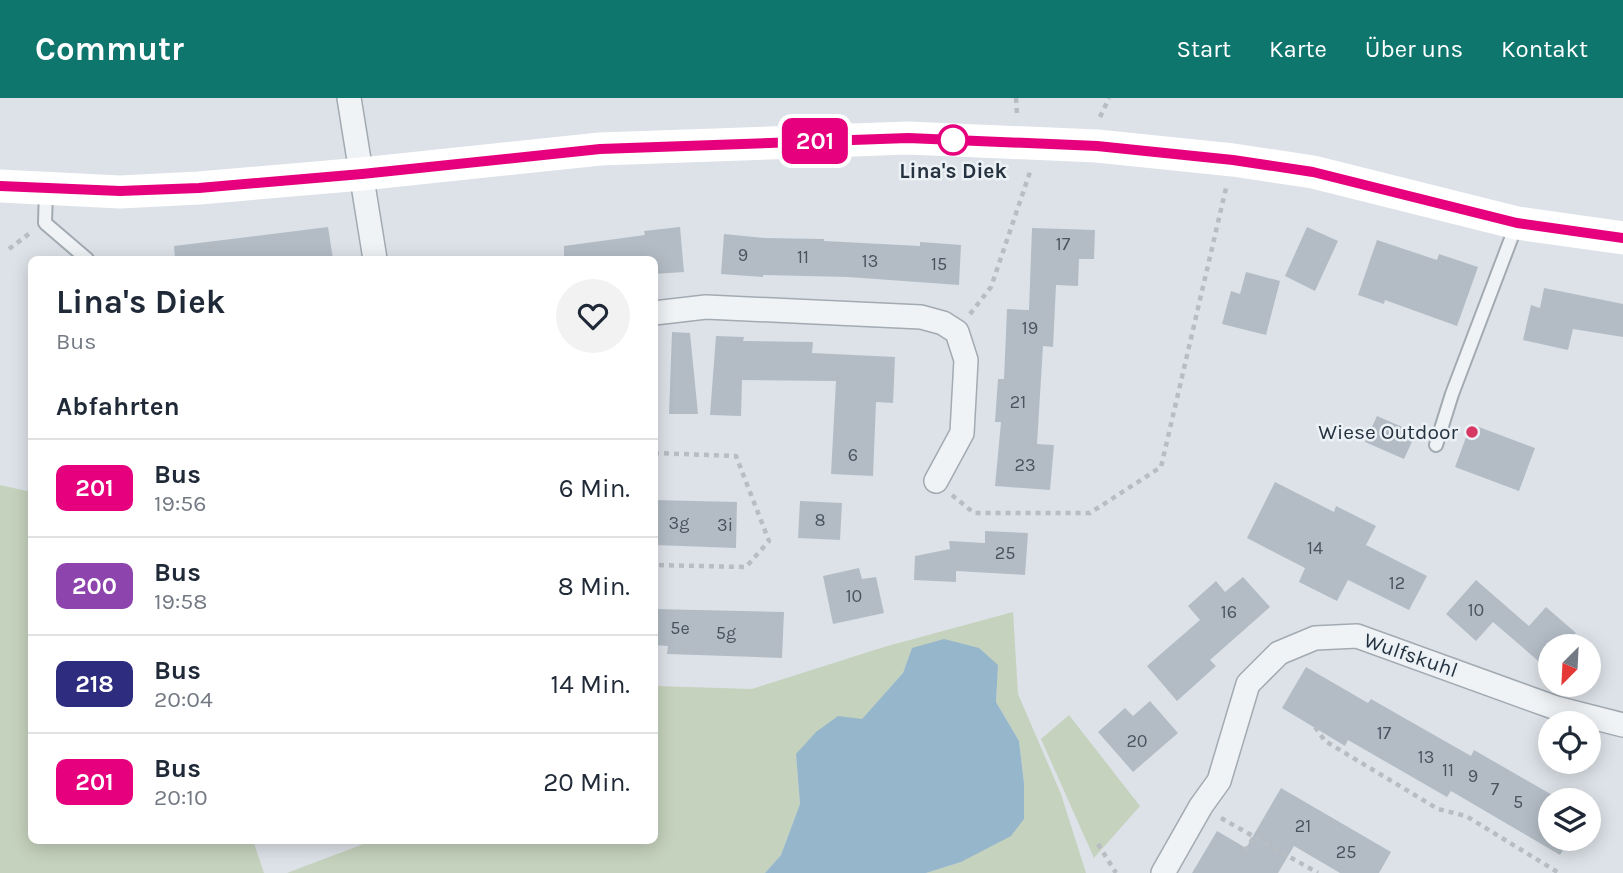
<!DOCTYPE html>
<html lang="de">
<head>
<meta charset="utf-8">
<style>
	:root { --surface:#fff; --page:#f2f2f3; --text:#1f2937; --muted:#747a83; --line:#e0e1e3; --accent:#0f766e }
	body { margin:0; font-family:Karla,sans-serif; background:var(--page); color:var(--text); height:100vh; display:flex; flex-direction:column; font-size:26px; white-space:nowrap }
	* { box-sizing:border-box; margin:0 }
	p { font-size:23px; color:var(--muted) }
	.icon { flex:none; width:38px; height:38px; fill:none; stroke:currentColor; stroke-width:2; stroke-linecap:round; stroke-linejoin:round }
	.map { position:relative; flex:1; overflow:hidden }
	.details { position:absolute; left:28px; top:158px; width:630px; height:588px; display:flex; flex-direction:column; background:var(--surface); border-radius:10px; box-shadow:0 4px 18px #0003 }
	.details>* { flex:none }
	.badge { padding:0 14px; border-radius:10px; font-size:24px; line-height:46px }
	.needle { width:46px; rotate:204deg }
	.buttons { position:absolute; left:1538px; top:536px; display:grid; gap:14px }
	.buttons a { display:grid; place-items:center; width:63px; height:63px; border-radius:50%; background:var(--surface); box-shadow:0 4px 18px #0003; font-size:35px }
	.map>.badge { position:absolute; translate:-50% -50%; box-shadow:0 0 0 4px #fff }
	h2 { padding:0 28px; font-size:26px; line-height:63px }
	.round { display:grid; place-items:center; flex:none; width:74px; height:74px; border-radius:37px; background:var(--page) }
	.headline { display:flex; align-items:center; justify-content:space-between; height:119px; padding:0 28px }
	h1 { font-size:33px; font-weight:700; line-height:52px }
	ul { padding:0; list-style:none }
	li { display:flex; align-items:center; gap:21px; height:98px; padding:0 28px; border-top:2px solid var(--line) }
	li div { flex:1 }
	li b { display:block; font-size:26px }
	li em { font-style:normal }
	li .badge { min-width:77px; font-weight:700; text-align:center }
	header { display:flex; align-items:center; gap:42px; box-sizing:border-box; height:98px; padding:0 35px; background:var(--accent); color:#fff }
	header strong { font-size:33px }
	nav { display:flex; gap:38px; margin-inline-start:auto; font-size:24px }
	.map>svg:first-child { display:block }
	.green { fill:#c5d2bd }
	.water { fill:#95b6cb }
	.building { fill:#b3bcc5 }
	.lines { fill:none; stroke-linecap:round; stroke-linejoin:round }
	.service-casing { stroke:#a2aab2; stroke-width:16 }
	.minor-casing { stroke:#a2aab2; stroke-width:26 }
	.path { stroke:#b7bdc3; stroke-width:4.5; stroke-dasharray:5 5; stroke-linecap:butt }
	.service { stroke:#f0f3f6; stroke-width:12 }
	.minor { stroke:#f0f3f6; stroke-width:23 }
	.secondary { stroke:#fff; stroke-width:33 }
	.line-casing { stroke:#fff; stroke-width:16 }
	.line { stroke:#e6007e; stroke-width:10 }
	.stop-dot { fill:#fff; stroke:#e6007e; stroke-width:3.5 }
	.poi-dot { fill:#d73763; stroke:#ecf1f5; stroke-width:2.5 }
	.labels { text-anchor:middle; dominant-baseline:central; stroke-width:5; stroke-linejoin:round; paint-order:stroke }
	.number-label { font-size:18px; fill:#485460 }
	.stop-label { font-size:21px; font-weight:bold; fill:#25323f; stroke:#ecf1f5 }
	.poi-label { font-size:21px; fill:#25323f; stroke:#ecf1f5; text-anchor:end }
	.street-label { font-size:21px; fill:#25323f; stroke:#ecf1f5 }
</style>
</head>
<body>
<header>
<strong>Commutr</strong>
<nav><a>Start</a><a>Karte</a><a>Über uns</a><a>Kontakt</a></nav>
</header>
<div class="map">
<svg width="1623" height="775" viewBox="0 0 1623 775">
	<rect width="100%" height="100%" fill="#dde2e8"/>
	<path class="green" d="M 0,387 L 31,394 L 32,742 L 253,742 L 264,775 L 0,775 Z
		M 1013,514 L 1018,596 L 1061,696 L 1086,775 L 926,775 L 961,764 L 1024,721 L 1024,685 L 1019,643 L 996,604 L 998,567 L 912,550 L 903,575 L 862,621 L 796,656 L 800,706 L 781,757 L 765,775 L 287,775 L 374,742 L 654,742 L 655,588 L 752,591 L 884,549 Z
		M 1069,617 L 1140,708 L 1094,760 L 1041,641 Z"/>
	<path class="water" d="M 944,541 L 979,550 L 998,567 L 996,604 L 1019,643 L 1024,685 L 1024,721 L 1011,738 L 961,764 L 926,775 L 765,775 L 781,757 L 800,706 L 796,656 L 816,634 L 838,618 L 862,621 L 903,575 L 912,550 Z"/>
	<path class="building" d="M 328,129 L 333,161 L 175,161 L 174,148 Z
		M 680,129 L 684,174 L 654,176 L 654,161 L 564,161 L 564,148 L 645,137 L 644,133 Z
		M 1307,129 L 1338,143 L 1315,193 L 1285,178 Z
		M 1032,130 L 1095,132 L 1094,161 L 1079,161 L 1078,188 L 1056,187 L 1053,249 L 1043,248 L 1037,346 L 1054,347 L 1050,392 L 995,388 L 1001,324 L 995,324 L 998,281 L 1004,281 L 1007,211 L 1029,212 Z
		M 724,136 L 765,140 L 824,141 L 824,143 L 920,148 L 920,144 L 961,147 L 959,187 L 848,179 L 763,177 L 763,179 L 721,176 Z
		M 1377,142 L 1437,162 L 1439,156 L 1478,169 L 1457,228 L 1385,202 L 1384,206 L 1358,197 Z
		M 1246,174 L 1280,183 L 1266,237 L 1222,226 L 1231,193 L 1240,196 Z
		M 1544,190 L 1623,206 L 1623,239 L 1573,231 L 1568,252 L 1523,242 L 1531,207 L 1540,210 Z
		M 672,234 L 690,235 L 698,316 L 669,316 Z
		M 716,238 L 744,239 L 743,243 L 813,244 L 812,255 L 895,259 L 893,305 L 876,304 L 873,378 L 831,376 L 836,283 L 742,282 L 741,318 L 710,317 Z
		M 1377,318 L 1416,335 L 1404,361 L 1365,344 Z
		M 1471,326 L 1535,350 L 1519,393 L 1455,369 Z
		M 1275,384 L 1334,414 L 1336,408 L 1376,428 L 1366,447 L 1427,478 L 1409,512 L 1348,482 L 1337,503 L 1299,484 L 1305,470 L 1247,440 Z
		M 654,402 L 737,404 L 736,450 L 654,447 Z
		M 800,403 L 842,405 L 840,442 L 798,440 Z
		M 985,433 L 1028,435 L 1025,477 L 956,473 L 956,484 L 914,482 L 915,458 L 950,451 L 949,443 L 985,445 Z
		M 859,470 L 862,481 L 876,479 L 884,515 L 833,526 L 823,478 Z
		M 1243,479 L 1270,509 L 1210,562 L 1216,568 L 1177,603 L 1147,568 L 1200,522 L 1188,508 L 1216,483 L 1225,494 Z
		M 1476,482 L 1529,528 L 1546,509 L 1576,535 L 1564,548 L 1550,548 L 1550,573 L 1493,524 L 1476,543 L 1446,516 Z
		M 654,511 L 784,514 L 782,560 L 667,556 L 668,548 L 654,547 Z
		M 1306,569 L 1368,605 L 1371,601 L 1471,658 L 1474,652 L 1561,702 L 1550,702 L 1550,740 L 1570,740 L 1560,757 L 1451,693 L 1447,699 L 1348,642 L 1345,648 L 1282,610 Z
		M 1150,603 L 1178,635 L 1133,674 L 1098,634 L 1125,610 L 1133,618 Z
		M 1281,690 L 1391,754 L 1379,775 L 1340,775 L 1294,748 L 1278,775 L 1192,775 L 1217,733 L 1246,750 Z"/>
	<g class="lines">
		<g class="service-casing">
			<path id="service" d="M 46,91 L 45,125 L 87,161
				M 1436,347 L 1452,296 L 1517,125"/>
		</g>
		<g class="minor-casing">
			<path id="minor" d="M 349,0 L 375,161
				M 654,215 L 706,209 L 921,219 L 943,225 L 957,234 L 966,262 L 962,335 L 936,383
				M 1163,775 L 1201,708 L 1219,683 L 1248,586 L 1279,555 L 1315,540 L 1357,538 L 1556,610 L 1623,627"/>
		</g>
		<path class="path" d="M 1016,0 L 1017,17
			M 1100,19 L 1109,0
			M 9,151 L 30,135
			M 970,216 L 991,189 L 1030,74
			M 654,355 L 736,358 L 769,443 L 746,469 L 654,467
			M 952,397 L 974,415 L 1090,415 L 1161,369 L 1226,90
			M 1315,629 L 1325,643 L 1438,711 L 1466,718 L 1559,775
			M 1221,720 L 1318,775
			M 1098,746 L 1116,775
			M 1245,753 L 1254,739"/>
		<use href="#service" class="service"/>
		<use href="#minor" class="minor"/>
		<path class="secondary" d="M 0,88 L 120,94 L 199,90 L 362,76 L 600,51 L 908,40 L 1097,48 L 1233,62 L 1313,74 L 1517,125 L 1623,140"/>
	</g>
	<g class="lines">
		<g class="line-casing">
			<path id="line" d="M 0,88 L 120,93 L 199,90 L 362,76 L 600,51 L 908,40 L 1097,48 L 1233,62 L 1313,74 L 1517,125 L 1623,140"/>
		</g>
		<use href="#line" class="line"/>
	</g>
	<circle class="stop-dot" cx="953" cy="42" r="14"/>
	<circle class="poi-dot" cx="1472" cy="334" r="7"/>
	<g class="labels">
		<g class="number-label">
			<text x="1063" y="146">17</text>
			<text x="743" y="157">9</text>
			<text x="803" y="159">11</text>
			<text x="870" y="163">13</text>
			<text x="939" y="166">15</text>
			<text x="1030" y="230">19</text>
			<text x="1018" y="304">21</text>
			<text x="853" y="357">6</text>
			<text x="1025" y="367">23</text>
			<text x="820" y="422">8</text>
			<text x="679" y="425">3g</text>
			<text x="725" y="427">3i</text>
			<text x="1315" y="450">14</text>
			<text x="1005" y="455">25</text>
			<text x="1397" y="485">12</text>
			<text x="854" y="498">10</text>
			<text x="1476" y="512">10</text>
			<text x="1229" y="514">16</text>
			<text x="680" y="530">5e</text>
			<text x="726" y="535">5g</text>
			<text x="1384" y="635">17</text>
			<text x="1137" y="643">20</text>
			<text x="1426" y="659">13</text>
			<text x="1448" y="672">11</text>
			<text x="1473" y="678">9</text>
			<text x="1495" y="691">7</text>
			<text x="1518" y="704">5</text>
			<text x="1303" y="728">21</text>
			<text x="1346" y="754">25</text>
		</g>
		<g class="stop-label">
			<text x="953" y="73">Lina's Diek</text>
		</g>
		<g class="poi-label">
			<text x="1458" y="334">Wiese Outdoor</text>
		</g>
		<g class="street-label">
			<text transform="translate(1411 557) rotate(19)">Wulfskuhl</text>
		</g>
	</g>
</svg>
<div class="buttons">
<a><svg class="needle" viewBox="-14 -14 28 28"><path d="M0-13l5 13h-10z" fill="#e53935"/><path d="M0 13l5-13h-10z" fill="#747a83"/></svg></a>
<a><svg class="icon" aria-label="locate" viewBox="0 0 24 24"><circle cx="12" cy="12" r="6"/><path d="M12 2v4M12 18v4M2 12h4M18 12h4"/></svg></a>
<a><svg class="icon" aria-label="layers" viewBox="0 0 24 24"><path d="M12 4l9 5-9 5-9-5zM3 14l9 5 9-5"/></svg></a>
</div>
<b class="badge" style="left:815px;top:43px;background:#e6007e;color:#fff">201</b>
<section class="details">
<div class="headline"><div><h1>Lina's Diek</h1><p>Bus</p></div><a class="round"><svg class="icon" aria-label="heart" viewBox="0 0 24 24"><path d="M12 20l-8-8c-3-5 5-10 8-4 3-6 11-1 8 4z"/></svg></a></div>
<h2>Abfahrten</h2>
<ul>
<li><span class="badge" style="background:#e6007e;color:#fff">201</span><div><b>Bus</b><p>19:56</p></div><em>6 Min.</em></li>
<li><span class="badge" style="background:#8e44ad;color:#fff">200</span><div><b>Bus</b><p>19:58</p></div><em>8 Min.</em></li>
<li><span class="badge" style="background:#2e2c7e;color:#fff">218</span><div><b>Bus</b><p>20:04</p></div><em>14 Min.</em></li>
<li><span class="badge" style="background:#e6007e;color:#fff">201</span><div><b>Bus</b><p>20:10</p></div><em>20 Min.</em></li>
</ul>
</section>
</div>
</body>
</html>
